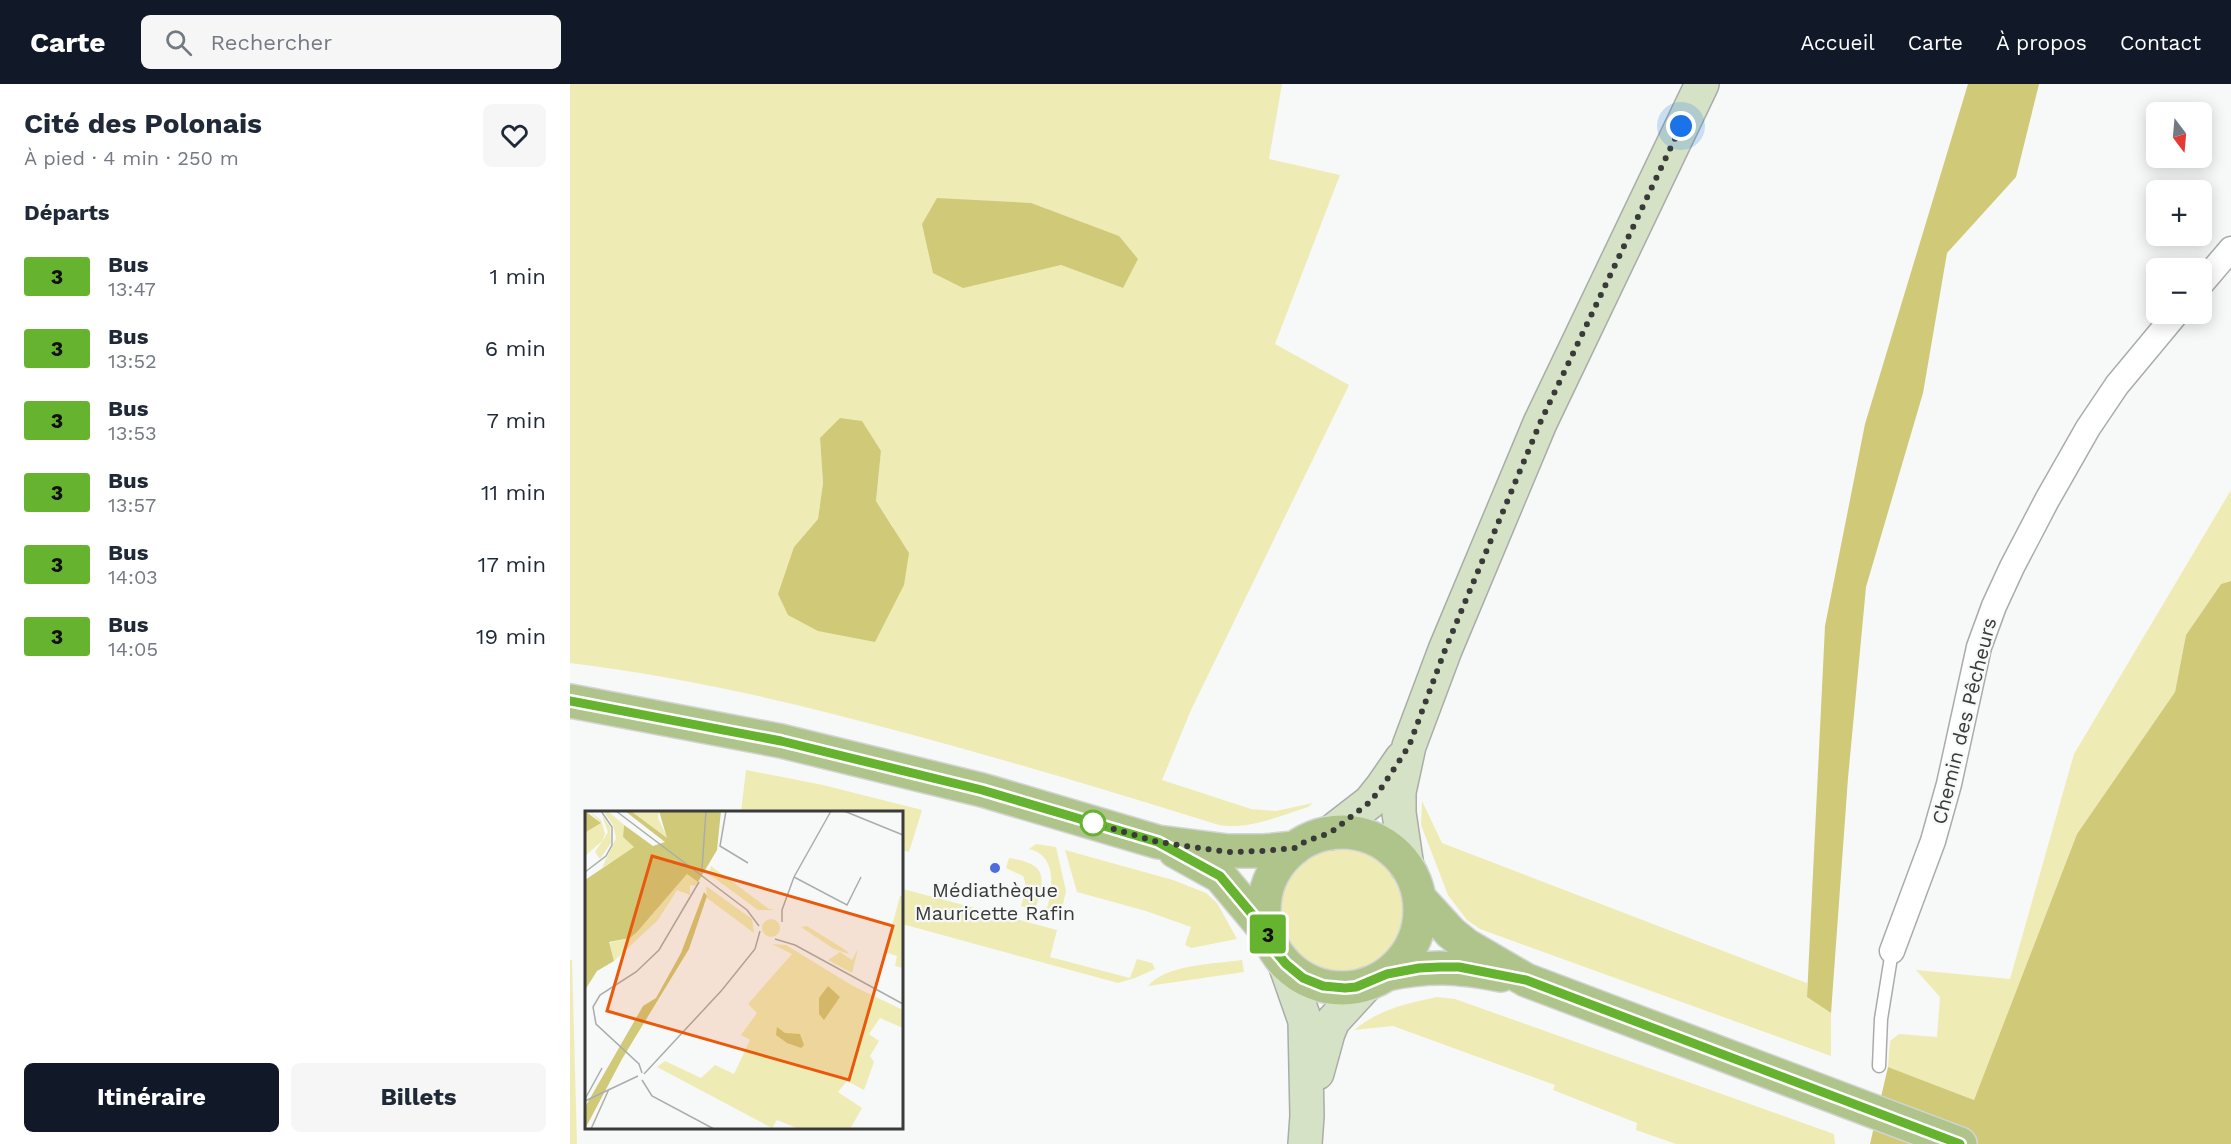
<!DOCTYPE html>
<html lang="fr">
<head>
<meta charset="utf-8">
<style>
	:root { --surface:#fff; --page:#f6f6f7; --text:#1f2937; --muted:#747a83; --accent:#111827 }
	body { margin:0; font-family:"Work Sans",sans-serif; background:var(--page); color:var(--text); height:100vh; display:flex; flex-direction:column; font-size:22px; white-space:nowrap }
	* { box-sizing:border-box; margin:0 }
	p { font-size:20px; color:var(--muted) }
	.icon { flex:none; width:33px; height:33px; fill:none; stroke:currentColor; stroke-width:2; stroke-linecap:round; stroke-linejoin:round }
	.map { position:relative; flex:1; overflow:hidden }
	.side { display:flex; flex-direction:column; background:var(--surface); width:570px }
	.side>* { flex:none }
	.badge { padding:0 12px; border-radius:4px; font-size:21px; line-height:39px }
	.needle { width:39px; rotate:164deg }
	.controls { position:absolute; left:1576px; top:18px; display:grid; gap:12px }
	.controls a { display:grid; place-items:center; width:66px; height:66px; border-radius:9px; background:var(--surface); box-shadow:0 3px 15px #0003; font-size:30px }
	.you { position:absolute; width:30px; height:30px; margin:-15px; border:4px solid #fff; border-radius:50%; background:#1a73e8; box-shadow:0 0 0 9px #1a73e833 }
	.map>.badge { position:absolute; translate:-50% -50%; box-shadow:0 0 0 3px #fff }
	h2 { padding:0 24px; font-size:22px; line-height:54px }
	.round { display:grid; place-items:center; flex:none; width:63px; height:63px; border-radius:9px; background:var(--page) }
	.overview { display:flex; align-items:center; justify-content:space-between; height:102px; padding:0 24px }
	h1 { font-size:28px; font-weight:700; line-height:45px }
	.primary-button { display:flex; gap:12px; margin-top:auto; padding:12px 24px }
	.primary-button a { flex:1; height:69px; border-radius:9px; background:var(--accent); color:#fff; font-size:24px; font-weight:700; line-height:69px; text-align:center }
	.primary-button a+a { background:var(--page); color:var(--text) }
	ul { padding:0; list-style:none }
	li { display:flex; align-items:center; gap:18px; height:72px; padding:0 24px }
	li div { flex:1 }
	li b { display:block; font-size:22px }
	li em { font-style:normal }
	li .badge { min-width:66px; font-weight:700; text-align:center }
	header { display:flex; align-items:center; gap:36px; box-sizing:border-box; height:84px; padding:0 30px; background:var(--accent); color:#fff }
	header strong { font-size:28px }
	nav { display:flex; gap:33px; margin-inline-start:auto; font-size:21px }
	.search { width:420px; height:54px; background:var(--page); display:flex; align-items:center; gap:15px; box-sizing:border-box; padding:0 21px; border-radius:9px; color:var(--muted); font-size:22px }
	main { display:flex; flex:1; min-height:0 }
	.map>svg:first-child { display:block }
	.green { fill:#efebb5; fill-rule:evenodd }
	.forest { fill:#d0c978 }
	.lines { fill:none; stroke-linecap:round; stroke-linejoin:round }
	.lane-casing { stroke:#a9aca9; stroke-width:15 }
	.street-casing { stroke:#a9aca9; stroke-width:27 }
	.secondary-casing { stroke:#a9aca9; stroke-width:36 }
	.primary-casing { stroke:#d3d4d3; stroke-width:36 }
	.lane { stroke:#fff; stroke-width:12 }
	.street { stroke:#fff; stroke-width:24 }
	.secondary { stroke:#d6e2c5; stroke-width:33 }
	.primary { stroke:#aec48b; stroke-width:33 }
	.line-casing { stroke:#fff; stroke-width:14 }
	.line { stroke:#65b32e; stroke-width:9 }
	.walk { stroke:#393a39; stroke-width:6; stroke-dasharray:0 10.8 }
	.stop-dot { fill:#fff; stroke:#65b32e; stroke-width:3 }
	.poi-dot { fill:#4f6be0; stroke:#f6f9f7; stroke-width:2 }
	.labels { text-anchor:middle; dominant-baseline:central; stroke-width:4.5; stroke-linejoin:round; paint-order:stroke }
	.street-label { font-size:20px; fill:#393a39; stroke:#f6f9f7 }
	.poi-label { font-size:20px; fill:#393a39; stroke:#f6f9f7 }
	.inset-road { fill:none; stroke:#aaadab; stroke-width:1.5 }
	.view { fill:#e8590c; fill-opacity:0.15; stroke:#e8590c; stroke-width:3 }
	.inset-edge { fill:none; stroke:#393a39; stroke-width:3 }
</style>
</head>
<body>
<header>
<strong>Carte</strong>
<div class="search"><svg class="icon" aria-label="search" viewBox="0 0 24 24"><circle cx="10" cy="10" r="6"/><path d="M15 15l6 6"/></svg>Rechercher</div>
<nav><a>Accueil</a><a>Carte</a><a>À propos</a><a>Contact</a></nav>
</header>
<main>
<section class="side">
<div class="overview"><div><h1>Cité des Polonais</h1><p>À pied · 4 min · 250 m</p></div><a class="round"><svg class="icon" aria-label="heart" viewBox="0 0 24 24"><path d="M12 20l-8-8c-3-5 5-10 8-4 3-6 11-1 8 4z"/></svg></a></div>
<h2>Départs</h2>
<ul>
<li><span class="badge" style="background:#65b32e;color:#111">3</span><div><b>Bus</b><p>13:47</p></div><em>1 min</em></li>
<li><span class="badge" style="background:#65b32e;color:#111">3</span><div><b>Bus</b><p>13:52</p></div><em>6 min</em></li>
<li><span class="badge" style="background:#65b32e;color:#111">3</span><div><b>Bus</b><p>13:53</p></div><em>7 min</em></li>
<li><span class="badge" style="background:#65b32e;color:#111">3</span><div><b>Bus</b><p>13:57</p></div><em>11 min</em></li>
<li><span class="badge" style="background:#65b32e;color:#111">3</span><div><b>Bus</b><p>14:03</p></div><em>17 min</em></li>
<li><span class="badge" style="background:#65b32e;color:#111">3</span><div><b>Bus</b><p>14:05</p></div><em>19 min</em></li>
</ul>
<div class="primary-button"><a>Itinéraire</a><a>Billets</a></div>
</section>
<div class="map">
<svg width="1661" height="1060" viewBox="0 0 1661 1060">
	<rect width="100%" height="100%" fill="#f6f9f7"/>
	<path class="green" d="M 0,0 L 712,0 L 699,75 L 770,91 L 705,260 L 779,301 L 621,626 L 592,696 L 681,725 L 706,727 L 743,719 L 738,723 C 710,732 678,746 649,741 C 547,709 446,679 343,651 C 230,620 116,593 0,579 ZM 549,152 L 553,204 L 491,181 L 446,190 ZM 250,354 L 311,367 L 306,417 L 323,443 L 224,463 L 248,435 L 253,399 Z
		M 1661,406 L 1661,497 L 1651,500 L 1616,551 L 1605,608 L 1507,750 L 1404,1016 L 1318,983 L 1320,957 L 1329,950 L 1367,953 L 1370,913 L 1346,886 L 1440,895 L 1504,670 Z
		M 176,686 L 253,701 L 352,726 L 339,768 L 332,766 L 332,728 L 171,728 Z
		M 852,717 L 872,759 L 1237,899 L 1237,913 L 1261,929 L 1261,972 L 910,845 L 897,836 L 878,811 L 851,741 Z
		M 466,760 L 486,763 L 496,807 L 490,833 L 476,828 C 482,808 489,772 459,765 Z
		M708 825a63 63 0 1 1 126 0a63 63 0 1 1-126 0Z
		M 495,766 L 603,796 L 636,809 L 647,819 L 667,855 L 621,864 L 615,861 L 621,843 L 576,827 L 507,808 Z
		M 439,774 C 477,780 476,792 465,826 L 451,822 C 454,812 458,803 453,792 L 436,784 Z
		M 333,805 L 487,846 L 480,873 L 560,894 L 567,875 L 582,879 L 585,885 L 565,894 L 548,899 L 332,840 Z
		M 0,876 L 2,876 L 7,1060 L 0,1060 Z
		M 672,876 L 674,888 L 578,902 C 596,880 646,880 672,876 Z
		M 867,913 L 885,915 L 1264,1050 L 1265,1060 L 1106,1060 L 1066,1046 L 1067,1039 L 983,1006 L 985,1001 L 823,942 L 784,946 C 810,925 835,920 867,913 Z"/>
	<path class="forest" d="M 1398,0 L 1469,0 L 1446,93 L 1377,169 L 1353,309 L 1296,503 L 1278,694 L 1261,929 L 1237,913 L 1255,542 L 1295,340 Z
		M 367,114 L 461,119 L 549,152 L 568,175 L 553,204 L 491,181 L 393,204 L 363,189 L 352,140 Z
		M 270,334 L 292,337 L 311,367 L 306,417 L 339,469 L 334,501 L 305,558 L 248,547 L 218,531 L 208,510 L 224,463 L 248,435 L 253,399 L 250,354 Z
		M 1661,497 L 1661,1060 L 1300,1060 L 1318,983 L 1404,1016 L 1507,750 L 1605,608 L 1616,551 L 1651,500 Z"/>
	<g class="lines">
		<g class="lane-casing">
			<path id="lane" d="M 1309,982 L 1311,935 L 1322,867"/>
		</g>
		<g class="street-casing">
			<path id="street" d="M 1632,199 L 1661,165
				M 1322,867 L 1363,757 L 1379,700 L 1409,563 L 1424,522 L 1442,483 L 1477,416 L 1518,344 L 1547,301 L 1606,230"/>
		</g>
		<g class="secondary-casing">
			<path id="secondary" d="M 760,749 L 800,718 L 812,703 L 832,674
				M 837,783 L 829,729 L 829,708 L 839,662 L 875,566 L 970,339 L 1132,0
				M 715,880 L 735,937 L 737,1032 L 735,1060
				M 747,989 L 758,949 L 763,937 L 797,900"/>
		</g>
		<g class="primary-casing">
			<path id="primary" d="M 0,617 L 211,657 L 412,706 L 588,758 L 658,767 L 694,767 L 725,764
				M694 826a78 78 0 1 1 156 0a78 78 0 1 1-156 0Z
				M 605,767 L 650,792 L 697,848
				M 849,814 L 881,849 L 896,861 L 956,896 L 1390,1060
				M 817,890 C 861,881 887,883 931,891"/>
		</g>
		<use href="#lane" class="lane"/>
		<use href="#street" class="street"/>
		<use href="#secondary" class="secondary"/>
		<use href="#primary" class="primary"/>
	</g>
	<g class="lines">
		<g class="line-casing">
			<path id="line" d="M 0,617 L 211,657 L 412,706 L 588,758 L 650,792 L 697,848 L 705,867 L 716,880 L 733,894 L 753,902 L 775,904 L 786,903 L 817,890 L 849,884 L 870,883 L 889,883 L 956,896 L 1390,1060"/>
		</g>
		<use href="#line" class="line"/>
		<path class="walk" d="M 523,739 L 588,758 L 658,768 L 694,767 L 725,764 L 736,757 L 760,749 L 800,718 L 812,703 L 839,662 L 875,566 L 970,339 L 1111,42"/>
	</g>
	<circle class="stop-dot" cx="523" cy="739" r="12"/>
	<circle class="poi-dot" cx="425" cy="784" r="6"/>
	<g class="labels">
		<g class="street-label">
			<text transform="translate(1394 637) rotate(-76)">Chemin des Pêcheurs</text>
		</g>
		<g class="poi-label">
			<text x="425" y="806">Médiathèque<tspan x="425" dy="23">Mauricette Rafin</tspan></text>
		</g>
	</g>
	<g transform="translate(15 727)">
		<rect width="318" height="318" fill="#f6f9f7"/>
		<path d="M 4,0 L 16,9 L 20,23 L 17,30 L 0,45 L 0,21 L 16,12 ZM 23,0 L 39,14 L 38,26 L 50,36 L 17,57 L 31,27 L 28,14 L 19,1 ZM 46,0 L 74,0 L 73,7 L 83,28 ZM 17,4 L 25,16 L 26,32 L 15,48 L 10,41 L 23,21 ZM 126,55 L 184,98 L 190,99 L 173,99 L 124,63 ZM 102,63 L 113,71 L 110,75 L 105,74 L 105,84 L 92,79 L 73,109 L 29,150 L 24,132 L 45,127 L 52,121 ZM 121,75 L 167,108 L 170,129 L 169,122 L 122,87 ZM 315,85 L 318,85 L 318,157 L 310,155 L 312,145 L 300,141 ZM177 117a9 9 0 1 1 18 0a9 9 0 1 1-18 0ZM 222,115 L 262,140 L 264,143 L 249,138 L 216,116 ZM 187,133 L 201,134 L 268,175 L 318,199 L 318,217 L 295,207 L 284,223 L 294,230 L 285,245 L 289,251 L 279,279 L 262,270 L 253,281 L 277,297 L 265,318 L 214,318 L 192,309 L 187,317 L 72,256 L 80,250 L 116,267 L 130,254 L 149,263 L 165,229 L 156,224 L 172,202 L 163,193 L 207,143 ZM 273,138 L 267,162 L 243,149 L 255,141 L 267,149 Z" fill="#efebb5"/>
		<path d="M 0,0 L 16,12 L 1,21 L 0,21 ZM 40,0 L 46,0 L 82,27 L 74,0 L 136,0 L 132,39 L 113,71 L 102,63 L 52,121 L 45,127 L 24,131 L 29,150 L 12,160 L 0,179 L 0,69 L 49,36 L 38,26 L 39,14 L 68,35 L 80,31 ZM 119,81 L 122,85 L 104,138 L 37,248 L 0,318 L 0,296 L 58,195 L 71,187 L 96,142 ZM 243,175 L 255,186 L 239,209 L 234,203 L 234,187 ZM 192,216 L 200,222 L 215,223 L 219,234 L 216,237 L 202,232 L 191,224 Z" fill="#d0c978"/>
		<path class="inset-road" d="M 31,0 L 162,99 L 174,115M 141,0 L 135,35 L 163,52M 259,0 L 318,24M 117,58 L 121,0M 0,61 L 21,45 L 27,34 L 27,16 L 16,0M 209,66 L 262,94 L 276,66M 197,111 L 197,99 L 209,66 L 246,0M 190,128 L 210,134 L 318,193M 57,262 L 54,253 L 11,213 L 8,196 L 15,184 L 51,161 L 74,139 L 114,71M 59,263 L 137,179 L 170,138 L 175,120M 57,269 L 67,285 L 129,318M 0,288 L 17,257M 0,290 L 53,265M 6,318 L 24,278"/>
		<path class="view" d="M 67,45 L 308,115 L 264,269 L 22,200 Z"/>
		<rect width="318" height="318" class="inset-edge"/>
	</g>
</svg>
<div class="controls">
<a><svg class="needle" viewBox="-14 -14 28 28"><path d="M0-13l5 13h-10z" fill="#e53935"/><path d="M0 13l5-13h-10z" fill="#747a83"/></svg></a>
<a>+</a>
<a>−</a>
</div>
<div class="you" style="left:1111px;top:42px"></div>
<b class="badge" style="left:698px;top:850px;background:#65b32e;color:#111">3</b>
</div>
</main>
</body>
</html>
